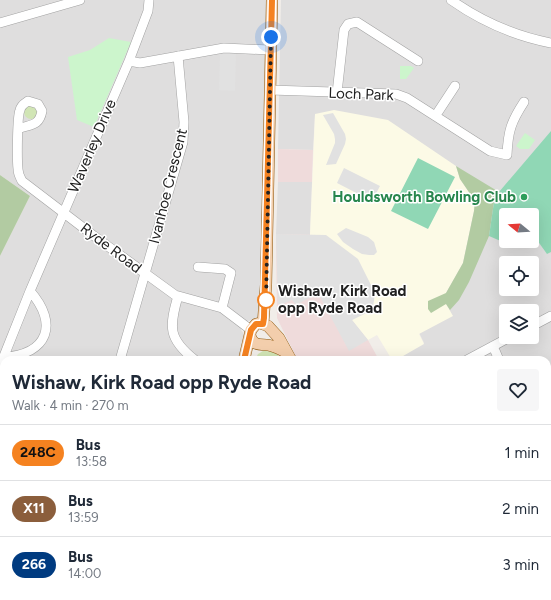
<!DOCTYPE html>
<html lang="en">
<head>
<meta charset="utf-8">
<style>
	:root { --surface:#fff; --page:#f6f6f7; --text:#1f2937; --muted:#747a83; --line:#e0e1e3 }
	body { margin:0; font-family:Figtree,sans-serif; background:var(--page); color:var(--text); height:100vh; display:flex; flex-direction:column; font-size:15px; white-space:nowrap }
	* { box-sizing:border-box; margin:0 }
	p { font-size:13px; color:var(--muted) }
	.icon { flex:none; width:22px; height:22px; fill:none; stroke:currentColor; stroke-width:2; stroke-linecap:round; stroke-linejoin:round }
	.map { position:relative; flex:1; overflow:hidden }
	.panel { position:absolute; left:0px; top:356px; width:551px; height:244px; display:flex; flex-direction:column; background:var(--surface); border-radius:12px 12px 0 0; box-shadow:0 4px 16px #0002 }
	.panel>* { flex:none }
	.badge { padding:0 8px; border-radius:13px; font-size:14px; line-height:26px }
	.needle { width:26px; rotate:288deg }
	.tools { position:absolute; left:499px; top:208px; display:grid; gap:8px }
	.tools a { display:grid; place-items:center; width:40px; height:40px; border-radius:4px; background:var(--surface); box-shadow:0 4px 16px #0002; font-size:20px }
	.you { position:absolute; width:20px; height:20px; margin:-10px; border:3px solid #fff; border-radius:50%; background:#1a73e8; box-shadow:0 0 0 6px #1a73e833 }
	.map>.badge { position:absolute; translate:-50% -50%; box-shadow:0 0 0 2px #fff }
	.round { display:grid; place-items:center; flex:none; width:42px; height:42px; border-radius:4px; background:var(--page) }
	.summary { display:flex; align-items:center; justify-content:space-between; height:68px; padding:0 12px }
	h1 { font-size:19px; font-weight:700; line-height:30px }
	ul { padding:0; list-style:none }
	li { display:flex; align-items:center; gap:12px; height:56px; padding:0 12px; border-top:1px solid var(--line) }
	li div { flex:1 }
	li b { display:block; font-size:15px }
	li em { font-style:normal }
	li .badge { min-width:44px; font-weight:700; text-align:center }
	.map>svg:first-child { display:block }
	.residential { fill:#dfdede; fill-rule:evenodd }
	.commercial { fill:#efdbdb }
	.education { fill:#fcfae6 }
	.grass { fill:#d1e5b5 }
	.forest { fill:#b2cba2 }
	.park { fill:#ccf5cc }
	.pitch { fill:#90d7b5 }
	.parking { fill:#e1e1e1 }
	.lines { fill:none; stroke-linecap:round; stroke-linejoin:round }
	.minor-casing { stroke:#a2a2a2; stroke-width:10 }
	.major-casing { stroke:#8f5a10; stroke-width:12 }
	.minor { stroke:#fff; stroke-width:9 }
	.major { stroke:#f3ceac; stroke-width:11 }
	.line-casing { stroke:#fff; stroke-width:9 }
	.line { stroke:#f58220; stroke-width:6 }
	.walk { stroke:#212121; stroke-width:4; stroke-dasharray:0 7.2 }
	.leisure-dot { fill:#2e9e5b; stroke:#fff; stroke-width:1.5 }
	.stop-dot { fill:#fff; stroke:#f58220; stroke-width:2 }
	.labels { text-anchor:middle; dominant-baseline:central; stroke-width:3; stroke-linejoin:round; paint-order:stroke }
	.street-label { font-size:15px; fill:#212121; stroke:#fff }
	.leisure-label { font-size:15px; font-weight:bold; fill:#27864d; stroke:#fff; text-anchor:end }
	.stop-label { font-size:15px; font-weight:bold; fill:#212121; stroke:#fff; text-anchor:start }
</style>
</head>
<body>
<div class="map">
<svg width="551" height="600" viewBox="0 0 551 600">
	<rect width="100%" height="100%" fill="#f1ede9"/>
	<path class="residential" d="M 0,0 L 266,0 L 260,316 L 256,320 L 247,321 L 241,330 L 244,334 L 246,339 L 241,360 L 4,360 L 4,447 L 0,446 L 0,256 L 30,196 L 0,175 Z
		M 281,0 L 551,0 L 551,600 L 517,600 L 515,596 L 547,596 L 547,360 L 396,360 L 424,343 L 315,115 L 313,150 L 278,149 ZM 506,215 L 532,215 L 532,241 L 506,241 ZM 506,263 L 532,263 L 532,289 L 506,289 ZM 506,311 L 532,311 L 532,337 L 506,337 Z
		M 278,182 L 312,182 L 310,235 L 276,234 Z
		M 0,496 L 4,497 L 4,596 L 210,596 L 211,600 L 0,600 Z
		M 266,596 L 343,596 L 337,600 L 267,600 Z"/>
	<path class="commercial" d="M 278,149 L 313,150 L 312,182 L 278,182 Z
		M 276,234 L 326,235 L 352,320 L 368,340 L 379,360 L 295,360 L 297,359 L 277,318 Z
		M 343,596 L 504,596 L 507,600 L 337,600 Z"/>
	<path class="education" d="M 334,110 L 388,120 L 456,166 L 460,179 L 475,201 L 474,211 L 463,263 L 446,293 L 445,302 L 453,316 L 419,334 L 424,344 L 396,360 L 392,360 L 377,335 L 368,340 L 352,320 L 368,312 L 310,235 L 315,114 Z"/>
	<path class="grass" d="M24 112a7 7 0 1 1 14 0a7 7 0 1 1-14 0Z
		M 263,351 C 272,351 278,353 282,360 L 255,360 L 258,354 Z"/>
	<path class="forest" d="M 456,166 L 499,192 L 494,202 L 489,236 L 469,282 L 459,300 L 450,310 L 446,304 L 431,313 L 428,309 L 428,301 L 446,293 L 463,263 L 474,211 L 475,201 L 460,179 Z
		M 0,175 L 30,196 L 0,256 Z"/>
	<path class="park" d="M 109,38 L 131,42 L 94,127 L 77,120 L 68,57 L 90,50 Z
		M 400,66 L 411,66 L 414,68 L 406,79 L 400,79 Z
		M 525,133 L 535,140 L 529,149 L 520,149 L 516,146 Z"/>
	<path class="pitch" d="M 551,131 L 551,252 L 547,254 L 532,233 L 532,215 L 506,215 L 506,241 L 516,241 L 510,245 L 489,236 L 494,202 L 499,192 Z
		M 418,158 L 455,177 L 428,229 L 391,211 Z"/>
	<path class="parking" d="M 220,52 L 236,53 L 235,91 L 219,90 Z
		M 333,113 L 345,134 L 346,139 L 345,144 L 336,164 L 326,165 L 335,143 L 335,139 L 334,134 L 323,115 Z
		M 344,168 L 380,186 L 372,201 L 337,183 Z
		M 346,228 L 368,237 L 374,242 L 377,252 L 374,255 L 369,255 L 362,254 L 353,249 L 343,242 L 337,234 Z
		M 276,234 L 326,235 L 358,259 L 375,293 L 374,301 L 373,306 L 368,312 L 352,320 L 368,340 L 349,351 L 318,293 L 296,305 L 292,300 L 283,304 L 278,304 Z
		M 551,537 L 551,567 L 547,569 L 547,539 Z"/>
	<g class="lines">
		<g class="minor-casing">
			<path id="minor" d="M 451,0 C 481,21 515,36 551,43
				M 0,23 L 80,0
				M 129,61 L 140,63 L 224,48 L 270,50
				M 270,90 L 396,94 L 407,98 L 490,151 L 507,155 C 508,131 511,122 524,102
				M 337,93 L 344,30 L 348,24 L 357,22 L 418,61
				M 436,115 L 455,86
				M 18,129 C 30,124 39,127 42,111 L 38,104 L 28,101 C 25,103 21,105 20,110 C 17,117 17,160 18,169 C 18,174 20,177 22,181 L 98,239 L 175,295 L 222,308 L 251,330
				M 198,267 L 225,269 L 231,273 L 222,308
				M 178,296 C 169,327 168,339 195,360
				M 532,326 L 551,316
				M 493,346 L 499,360
				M 4,357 C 48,354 59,324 30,291
				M 120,360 L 183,142 L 184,122 L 178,56
				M 467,360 L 510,337
				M 0,366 L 30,291 L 129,61 L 148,11 L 149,0
				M 0,445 L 4,446
				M 547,457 L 551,465
				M 0,471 L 4,472
				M 0,496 L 4,497
				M 547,498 L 551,496
				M 0,576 L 4,577
				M 547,578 L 551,576
				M 51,596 L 57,600
				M 509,596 L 512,600"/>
		</g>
		<g class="major-casing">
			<path id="major" d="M 263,324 L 266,285 L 272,0
				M 250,336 C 254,348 263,343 272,346 C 277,347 282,350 287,353
				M 244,360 L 251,330 L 256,324 L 260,323 L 268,326 L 279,338 L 291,360
				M 233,596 L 235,600
				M 415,596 L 417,600
				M 268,600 L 270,596"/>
		</g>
		<use href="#minor" class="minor"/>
		<use href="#major" class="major"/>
	</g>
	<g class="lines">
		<g class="line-casing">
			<path id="line" d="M 244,360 L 251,330 L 256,324 L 263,324 L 264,318 L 272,0"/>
		</g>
		<use href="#line" class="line"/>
		<path class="walk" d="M 266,300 L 266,304 L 271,37"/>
	</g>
	<circle class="leisure-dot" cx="524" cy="197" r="4"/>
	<circle class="stop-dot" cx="266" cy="300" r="8"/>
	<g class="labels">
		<g class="street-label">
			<text transform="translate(361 94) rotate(2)">Loch Park</text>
			<text transform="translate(92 146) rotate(-67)">Waverley Drive</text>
			<text transform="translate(168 186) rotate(-76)">Ivanhoe Crescent</text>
			<text transform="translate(111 248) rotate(37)">Ryde Road</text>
		</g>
		<g class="leisure-label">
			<text x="516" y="197">Houldsworth Bowling Club</text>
		</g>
		<g class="stop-label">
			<text x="278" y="291">Wishaw, Kirk Road<tspan x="278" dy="17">opp Ryde Road</tspan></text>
		</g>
	</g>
</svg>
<div class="tools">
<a><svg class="needle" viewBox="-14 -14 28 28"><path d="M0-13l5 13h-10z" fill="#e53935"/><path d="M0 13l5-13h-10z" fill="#747a83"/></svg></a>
<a><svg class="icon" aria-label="locate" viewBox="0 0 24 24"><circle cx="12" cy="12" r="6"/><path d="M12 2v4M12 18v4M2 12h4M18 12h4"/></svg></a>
<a><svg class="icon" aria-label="layers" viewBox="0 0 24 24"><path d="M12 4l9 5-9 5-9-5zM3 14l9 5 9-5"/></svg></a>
</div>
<div class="you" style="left:271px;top:37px"></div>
<section class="panel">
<div class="summary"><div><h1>Wishaw, Kirk Road opp Ryde Road</h1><p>Walk · 4 min · 270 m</p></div><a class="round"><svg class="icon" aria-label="heart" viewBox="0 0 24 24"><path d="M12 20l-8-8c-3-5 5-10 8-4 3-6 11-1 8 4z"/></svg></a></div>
<ul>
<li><span class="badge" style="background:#f58220;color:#111">248C</span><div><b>Bus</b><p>13:58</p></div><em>1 min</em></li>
<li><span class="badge" style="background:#8b5e3c;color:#fff">X11</span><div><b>Bus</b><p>13:59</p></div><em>2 min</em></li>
<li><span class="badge" style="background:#003b80;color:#fff">266</span><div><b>Bus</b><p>14:00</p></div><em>3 min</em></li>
</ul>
</section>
</div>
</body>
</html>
